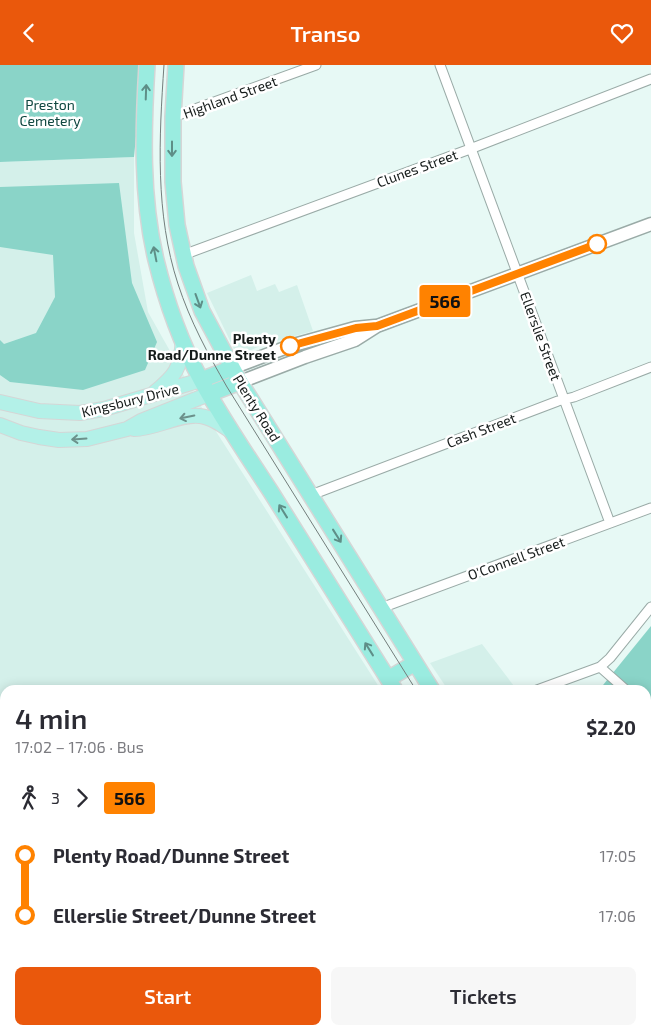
<!DOCTYPE html>
<html lang="en">
<head>
<meta charset="utf-8">
<style>
	:root { --surface:#fff; --page:#f7f7f7; --text:#2b2b33; --muted:#7c7c81; --accent:#ea580c }
	body { margin:0; font-family:"Exo 2",sans-serif; background:var(--page); color:var(--text); height:100vh; display:flex; flex-direction:column; font-size:19px; white-space:nowrap }
	* { box-sizing:border-box; margin:0 }
	p { font-size:16px; color:var(--muted) }
	.icon { flex:none; width:28px; height:28px; fill:none; stroke:currentColor; stroke-width:2; stroke-linecap:round; stroke-linejoin:round }
	.map { position:relative; flex:1; overflow:hidden }
	.sheet { position:absolute; left:0px; top:620px; width:651px; height:350px; display:flex; flex-direction:column; background:var(--surface); border-radius:15px 15px 0 0; box-shadow:0 2px 12px #0003 }
	.sheet>* { flex:none }
	.badge { padding:0 10px; border-radius:4px; font-size:18px; line-height:32px }
	.map>.badge { position:absolute; translate:-50% -50%; box-shadow:0 0 0 2px #fff }
	.legs { display:flex; align-items:center; gap:8px; height:55px; padding:0 15px; font-size:16px }
	.legs p { margin-inline-start:auto }
	.overview { display:flex; align-items:center; justify-content:space-between; height:85px; padding:0 15px }
	h1 { font-size:28px; font-weight:600; line-height:38px }
	.button { display:flex; gap:10px; margin-top:auto; padding:10px 15px }
	.button a { flex:1; height:58px; border-radius:8px; background:var(--accent); color:#fff; font-size:20px; font-weight:600; line-height:58px; text-align:center }
	.button a+a { background:var(--page); color:var(--text) }
	ul { padding:0 15px; list-style:none }
	li { display:flex; align-items:center; gap:18px; height:60px; font-size:19px }
	li i { display:grid; place-items:center; width:8px; height:100%; margin:0 6px; background:currentColor }
	li i::after { content:''; width:12px; height:12px; margin:-6px; border:4px solid; border-radius:50%; background:var(--surface) }
	li p { margin-inline-start:auto }
	li:first-child i { background:linear-gradient(#0000 50%,currentColor 0) }
	li:last-child i { background:linear-gradient(currentColor 50%,#0000 0) }
	header { display:flex; justify-content:space-between; align-items:center; height:65px; padding:0 15px; background:var(--accent); color:#fff; font-size:22px; font-weight:600 }
	.map>svg:first-child { display:block }
	.built { fill:#d4f0ea }
	.green { fill:#8ad4c8 }
	.forest { fill:#58d6c5 }
	.lines { fill:none; stroke-linecap:round; stroke-linejoin:round }
	.minor-casing { stroke:#9aaba7; stroke-width:11 }
	.secondary-casing { stroke:#9aaba7; stroke-width:15 }
	.primary-casing { stroke:#d5d6d6; stroke-width:16 }
	.trunk-casing { stroke:#d5d6d6; stroke-width:18 }
	.minor { stroke:#fff; stroke-width:9 }
	.secondary { stroke:#fff; stroke-width:12 }
	.primary { stroke:#b3f1e8; stroke-width:14 }
	.trunk { stroke:#9aece0; stroke-width:15 }
	.tram { stroke:#737e7c; stroke-width:1 }
	.oneway { stroke:#5e8e87 }
	.oneway2 { stroke:#6c918b }
	.line-1-casing { stroke:#fff; stroke-width:11 }
	.line-1 { stroke:#ff8200; stroke-width:8 }
	.stop-1-dot { fill:#fff; stroke:#ff8200; stroke-width:2.5 }
	.labels { text-anchor:middle; dominant-baseline:central; stroke-width:5; stroke-linejoin:round; paint-order:stroke }
	.street-label { font-size:14px; fill:#151b1a; stroke:#fff }
	.park-label { font-size:14px; fill:#0f4740; stroke:#fff }
	.stop-label { font-size:14px; font-weight:bold; fill:#151b1a; stroke:#fff; text-anchor:end }
</style>
</head>
<body>
<header><svg class="icon" aria-label="back" viewBox="0 0 24 24"><path d="M15 5l-7 7 7 7"/></svg>Transo<svg class="icon" aria-label="heart" viewBox="0 0 24 24"><path d="M12 20l-8-8c-3-5 5-10 8-4 3-6 11-1 8 4z"/></svg></header>
<div class="map">
<svg width="651" height="970" viewBox="0 0 651 970">
	<rect width="100%" height="100%" fill="#e7f9f5"/>
	<path class="built" d="M 134,92 L 134,168 L 148,247 L 210,357 L 381,625 L 5,625 L 5,965 L 196,965 L 193,970 L 0,970 L 0,97 Z
		M 251,210 L 257,226 L 275,219 L 279,227 L 297,220 L 313,266 L 262,280 L 243,289 L 235,286 L 207,228 Z
		M 482,579 L 498,600 L 517,625 L 448,625 L 430,598 Z
		M 301,965 L 522,965 L 523,970 L 303,970 Z"/>
	<path class="green" d="M 0,0 L 143,0 L 134,92 L 0,97 Z
		M 119,118 L 132,218 L 157,277 L 145,305 L 83,325 L 10,317 L 0,310 L 0,275 L 4,279 L 36,268 L 55,232 L 53,190 L 0,182 L 0,122 Z
		M 651,561 L 651,970 L 564,970 L 563,965 L 646,965 L 646,625 L 599,625 Z"/>
	<path class="forest" d="M 646,687 L 651,693 L 651,832 L 646,849 Z"/>
	<g class="lines">
		<g class="minor-casing">
			<path id="minor" d="M 440,0 L 610,458
				M 173,52 L 316,0
				M 183,190 L 470,84 L 651,14
				M 311,430 L 558,336 L 574,332 L 651,302
				M 381,543 L 651,443
				M 600,602 L 626,625
				M 537,625 L 600,602 L 610,593 L 651,542
				M 646,639 L 651,642
				M 646,907 L 651,905
				M 301,965 L 303,970
				M 130,970 L 143,965"/>
		</g>
		<g class="secondary-casing">
			<path id="secondary" d="M 232,303 L 290,281 L 355,263 L 375,261
				M 240,317 L 305,292 L 355,275 L 377,261 L 651,159"/>
		</g>
		<g class="primary-casing">
			<path id="primary" d="M 154,328 C 176,310 180,304 183,276
				M 0,337 L 39,346 L 80,348 L 104,344 L 201,315
				M 0,360 L 21,368 L 39,372 L 59,375 L 87,374 L 127,364 L 141,356 L 209,329
				M 134,364 C 155,364 181,348 200,351 C 211,352 222,360 232,367"/>
		</g>
		<g class="trunk-casing">
			<path id="trunk" d="M 147,0 C 143,65 141,132 156,195 C 166,236 181,278 201,315 C 222,354 247,390 271,427 C 312,493 354,559 395,625
				M 176,0 L 173,52 L 173,117 L 177,160 L 186,201 L 202,246 L 240,317 L 432,625
				M 201,315 L 232,303
				M 209,329 L 240,317
				M 388,614 L 415,598
				M 522,965 L 523,970
				M 552,965 L 553,970"/>
		</g>
		<use href="#minor" class="minor"/>
		<use href="#secondary" class="secondary"/>
		<use href="#primary" class="primary"/>
		<use href="#trunk" class="trunk"/>
		<path class="tram" d="M 164,0 C 159,73 155,149 178,219 C 190,256 208,289 227,322 L 416,625
			M 539,965 L 540,970"/>
	</g>
	<defs><path id="oneway-shaft" d="M-6 0H5M1.5-3L5.5 0L1.5 3" fill="none" stroke-width="1.6" stroke-linecap="round" stroke-linejoin="round" transform="scale(1.25)"/></defs>
	<g class="oneway">
		<use href="#oneway-shaft" transform="translate(146 27) rotate(-88)"/>
		<use href="#oneway-shaft" transform="translate(172 84) rotate(90)"/>
		<use href="#oneway-shaft" transform="translate(155 189) rotate(-101)"/>
		<use href="#oneway-shaft" transform="translate(198 236) rotate(70)"/>
		<use href="#oneway-shaft" transform="translate(283 446) rotate(-122)"/>
		<use href="#oneway-shaft" transform="translate(337 471) rotate(58)"/>
		<use href="#oneway-shaft" transform="translate(369 584) rotate(-122)"/>
	</g>
	<g class="oneway2">
		<use href="#oneway-shaft" transform="translate(187 352) rotate(168)"/>
		<use href="#oneway-shaft" transform="translate(79 374) rotate(176)"/>
	</g>
	<g class="lines">
		<g class="line-1-casing">
			<path id="line-1" d="M 290,281 L 356,263 L 377,261 L 597,179"/>
		</g>
		<use href="#line-1" class="line-1"/>
	</g>
	<g class="stop-1-dot">
		<circle cx="597" cy="179" r="9"/>
		<circle cx="290" cy="281" r="9"/>
	</g>
	<g class="labels">
		<g class="street-label">
			<text transform="translate(230 32) rotate(-20)">Highland Street</text>
			<text transform="translate(417 103) rotate(-20)">Clunes Street</text>
			<text transform="translate(541 271) rotate(70)">Ellerslie Street</text>
			<text transform="translate(130 335) rotate(-14)">Kingsbury Drive</text>
			<text transform="translate(257 343) rotate(58)">Plenty Road</text>
			<text transform="translate(481 365) rotate(-21)">Cash Street</text>
			<text transform="translate(516 493) rotate(-20)">O'Connell Street</text>
		</g>
		<g class="park-label">
			<text x="50" y="39">Preston<tspan x="50" dy="16">Cemetery</tspan></text>
		</g>
		<g class="stop-label">
			<text x="276" y="273">Plenty<tspan x="276" dy="16">Road/Dunne Street</tspan></text>
		</g>
	</g>
</svg>
<b class="badge" style="left:445px;top:236px;background:#ff8200;color:#111">566</b>
<section class="sheet">
<div class="overview"><div><h1>4 min</h1><p>17:02 – 17:06 · Bus</p></div><b>$2.20</b></div>
<div class="legs"><svg class="icon" aria-label="walk" viewBox="0 0 24 24"><circle cx="13" cy="4" r="2"/><path d="M13 8l-2 6 4 7M11 14l-3 7M7 12l3-4h3l4 4"/></svg>3<svg class="icon" aria-label="forward" viewBox="0 0 24 24"><path d="M9 5l7 7-7 7"/></svg><b class="badge" style="background:#ff8200;color:#111">566</b></div>
<ul>
<li><i style="color:#ff8200"></i><b>Plenty Road/Dunne Street</b><p>17:05</p></li>
<li><i style="color:#ff8200"></i><b>Ellerslie Street/Dunne Street</b><p>17:06</p></li>
</ul>
<div class="button"><a>Start</a><a>Tickets</a></div>
</section>
</div>
</body>
</html>
